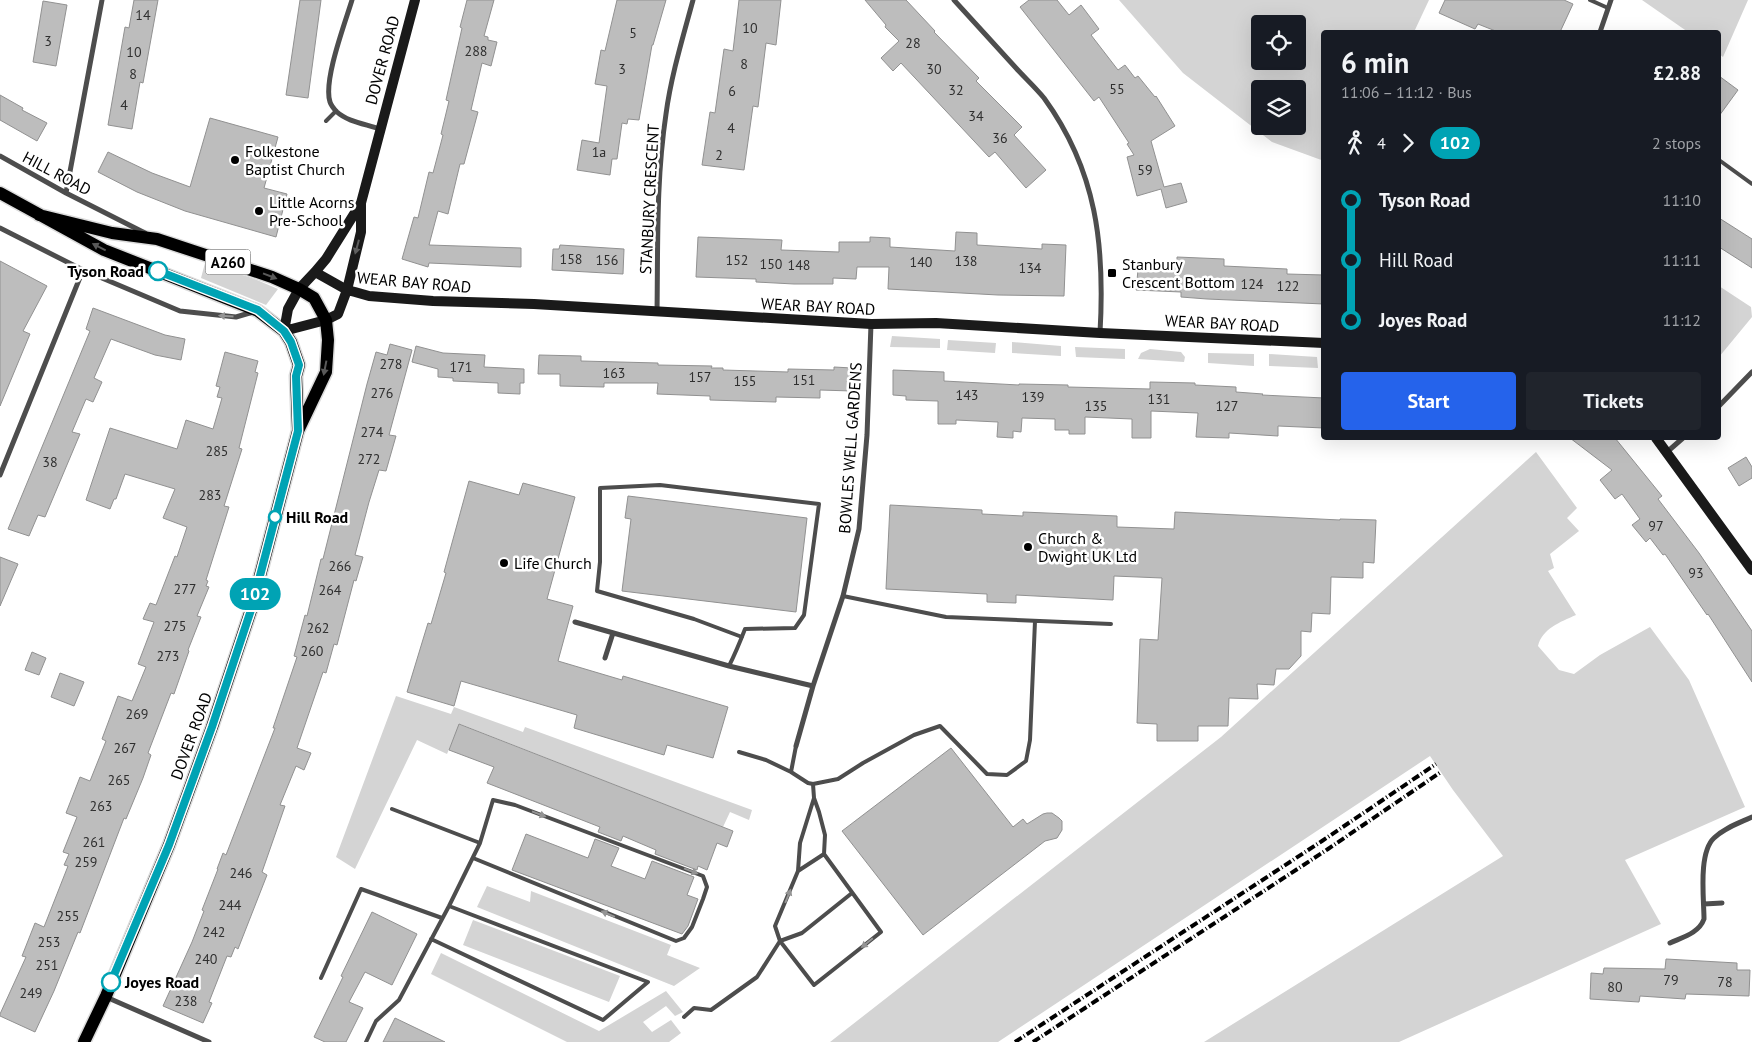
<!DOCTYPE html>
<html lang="en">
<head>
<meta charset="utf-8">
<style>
	:root { --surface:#171b24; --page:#20242c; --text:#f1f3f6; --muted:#9ea1a6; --accent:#2563eb }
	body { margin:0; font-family:"PT Sans",sans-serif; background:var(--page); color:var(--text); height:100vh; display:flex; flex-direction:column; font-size:19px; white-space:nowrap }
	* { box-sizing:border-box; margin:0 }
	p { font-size:16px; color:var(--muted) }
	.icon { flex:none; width:28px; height:28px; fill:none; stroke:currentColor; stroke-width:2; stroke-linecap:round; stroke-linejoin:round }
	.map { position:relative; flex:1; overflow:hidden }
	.drawer { position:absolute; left:1321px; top:30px; width:400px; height:410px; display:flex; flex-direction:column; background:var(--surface); border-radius:5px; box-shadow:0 5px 20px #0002 }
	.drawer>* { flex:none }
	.badge { padding:0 10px; border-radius:16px; font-size:18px; line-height:32px }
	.fabs { position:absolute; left:1251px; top:15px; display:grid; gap:10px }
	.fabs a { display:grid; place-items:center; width:55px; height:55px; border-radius:5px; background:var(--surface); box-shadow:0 5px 20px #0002; font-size:25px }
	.map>.badge { position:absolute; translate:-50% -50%; box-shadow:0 0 0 2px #fff }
	.legs { display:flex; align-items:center; gap:8px; height:55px; padding:0 20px; font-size:16px }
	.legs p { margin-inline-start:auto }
	.headline { display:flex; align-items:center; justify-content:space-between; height:85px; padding:0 20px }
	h1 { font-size:28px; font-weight:600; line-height:38px }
	.cta { display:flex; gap:10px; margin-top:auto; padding:10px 20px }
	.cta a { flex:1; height:58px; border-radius:5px; background:var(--accent); color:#fff; font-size:20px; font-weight:600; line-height:58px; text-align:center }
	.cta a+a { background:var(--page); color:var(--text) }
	ul { padding:0 20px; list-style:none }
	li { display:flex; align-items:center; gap:18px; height:60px; font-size:19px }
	li i { display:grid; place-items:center; width:8px; height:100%; margin:0 6px; background:currentColor }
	li i::after { content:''; width:12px; height:12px; margin:-6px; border:4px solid; border-radius:50%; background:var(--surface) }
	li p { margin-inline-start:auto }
	li:first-child i { background:linear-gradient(#0000 50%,currentColor 0) }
	li:last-child i { background:linear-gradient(currentColor 50%,#0000 0) }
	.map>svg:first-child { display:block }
	.green { fill:#d4d4d4; fill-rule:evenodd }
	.building { fill:#bdbdbd; stroke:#919191 }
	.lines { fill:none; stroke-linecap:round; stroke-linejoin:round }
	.primary-casing { stroke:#dbdbdb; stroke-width:15 }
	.lane { stroke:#4d4d4d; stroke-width:4 }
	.street { stroke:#4d4d4d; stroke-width:5 }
	.secondary { stroke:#1a1a1a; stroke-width:10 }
	.primary { stroke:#000; stroke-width:12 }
	.rail { stroke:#000; stroke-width:4; stroke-dasharray:8 2.5 1 2.5; stroke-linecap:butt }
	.oneway { fill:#595959 }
	.oneway2 { fill:#5f5f5f }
	.oneway3 { fill:#949494 }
	.line-1-casing { stroke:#fff; stroke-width:11 }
	.line-1 { stroke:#00a3b4; stroke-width:8 }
	.poi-dot { fill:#000; stroke:#fff; stroke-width:2 }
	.stop-1-dot { fill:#fff; stroke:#00a3b4; stroke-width:2.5 }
	.labels { text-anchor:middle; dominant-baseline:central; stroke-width:5; stroke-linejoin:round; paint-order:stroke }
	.number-label { font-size:14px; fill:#2f2f2f }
	.shield { fill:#fff; stroke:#4c4c4c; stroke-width:1 }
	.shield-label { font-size:15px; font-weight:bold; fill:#000 }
	.street-label { font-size:16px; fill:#000; stroke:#fff }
	.poi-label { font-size:16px; fill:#000; stroke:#fff; text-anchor:start }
	.stop-label { font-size:16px; font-weight:bold; fill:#000; stroke:#fff; text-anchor:start }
</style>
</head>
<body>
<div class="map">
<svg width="1752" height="1042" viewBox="0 0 1752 1042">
	<rect width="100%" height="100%" fill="#fff"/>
	<path class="green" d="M 1119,0 L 1429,0 L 1414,32 L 1324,32 L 1324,161 L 1272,142 L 1183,73 ZM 1260,24 L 1298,24 L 1298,61 L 1260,61 ZM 1260,89 L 1298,89 L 1298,126 L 1260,126 Z
		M 1642,0 L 1748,0 L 1723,57 L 1719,54 L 1719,32 L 1688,32 Z
		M 205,263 L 252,278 L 278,289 L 266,305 L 201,278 Z
		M 1719,286 L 1751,307 L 1752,317 L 1719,357 Z
		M 892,336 L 940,339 L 940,348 L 890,347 Z
		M 948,340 L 996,343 L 995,353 L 947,350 Z
		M 1012,342 L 1061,346 L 1061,356 L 1012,353 Z
		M 1075,347 L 1125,349 L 1125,359 L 1076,357 Z
		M 1150,349 L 1181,352 L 1185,357 L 1184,362 L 1138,359 L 1141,353 Z
		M 1208,353 L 1254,354 L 1254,366 L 1208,363 Z
		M 1269,354 L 1317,357 L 1318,368 L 1269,366 Z
		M 1536,452 L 1577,508 L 1567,518 L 1579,531 L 1550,554 L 1554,568 L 1548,571 L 1576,615 C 1560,622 1542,629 1538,646 L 1559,670 L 1574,674 L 1600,655 L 1650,627 L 1689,680 L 1745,807 L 1625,860 L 1661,924 L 1399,1042 L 1204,1042 L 1503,856 L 1453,790 L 1430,756 L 998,1042 L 830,1042 L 1221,737 Z
		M 396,696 L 451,714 L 454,707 L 523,732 L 525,727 L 752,810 L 749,820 L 730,812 L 723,827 L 460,724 L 447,754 L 417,740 L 355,869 L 336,857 Z
		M 487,886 L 530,902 L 531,891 L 671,945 L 667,955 L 700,968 L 674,986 L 477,907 Z
		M 473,920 L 620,976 L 609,1002 L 463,945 Z
		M 441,953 L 599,1031 L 666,991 L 683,1012 L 675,1016 L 666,1006 L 643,1022 L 652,1032 L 671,1020 L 681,1033 L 669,1042 L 567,1042 L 431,974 Z"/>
	<path class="building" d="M 134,0 L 158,0 L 143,83 L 140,82 L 132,129 L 108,125 L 125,27 L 129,28 Z
		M 300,0 L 321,0 L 308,98 L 286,95 Z
		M 467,0 L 494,0 L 484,36 L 488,37 L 488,40 L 497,42 L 491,66 L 482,63 L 471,110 L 478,112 L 464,164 L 460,164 L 448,214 L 438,211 L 429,245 L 521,248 L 521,267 L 429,263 L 428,267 L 402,259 L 414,217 L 418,218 L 429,172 L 433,173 L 443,135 L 441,134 L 449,101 L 446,100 L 462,28 L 460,27 Z
		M 617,0 L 666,0 L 653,45 L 652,45 L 639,120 L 628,119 L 627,124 L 622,123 L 617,159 L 612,159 L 610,175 L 577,170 L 582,140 L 599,143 L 607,86 L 595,84 L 601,50 L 605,51 Z
		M 739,0 L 781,0 L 776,45 L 766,43 L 758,107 L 753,106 L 744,170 L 702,165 L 710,112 L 715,113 L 724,49 L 733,51 Z
		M 865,0 L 906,0 L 935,31 L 934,32 L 979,78 L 976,81 L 1022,127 L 1014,135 L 1046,170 L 1026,188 L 995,152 L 989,157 L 901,63 L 893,71 L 881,58 L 899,41 L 885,27 L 886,25 Z
		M 1029,0 L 1057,0 L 1069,15 L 1081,5 L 1099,29 L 1091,35 L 1118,70 L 1125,65 L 1135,78 L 1138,76 L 1155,97 L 1156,96 L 1175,126 L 1151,141 L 1164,187 L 1181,183 L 1187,202 L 1166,208 L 1161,189 L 1137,196 L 1127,157 L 1134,155 L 1127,144 L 1129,143 L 1099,97 L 1094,101 L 1020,7 Z
		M 1445,0 L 1564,0 L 1573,4 L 1560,32 L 1498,32 L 1478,24 L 1475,29 L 1439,13 Z
		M 43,1 L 67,5 L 56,66 L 33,62 Z
		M 1719,76 L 1738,90 L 1719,116 Z
		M 0,95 L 23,108 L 22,110 L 47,123 L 37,141 L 0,120 Z
		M 210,118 L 278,137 L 264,188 L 287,194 L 276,237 L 185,211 L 137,192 L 98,172 L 108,152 L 152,173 L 190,187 Z
		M 1719,218 L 1752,239 L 1752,268 L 1719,247 Z
		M 956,232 L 977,233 L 977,245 L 1042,249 L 1042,244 L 1066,245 L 1064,296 L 998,295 L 888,289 L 889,267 L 857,267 L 856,279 L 833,278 L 833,284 L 794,284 L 756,282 L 756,279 L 696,277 L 698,237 L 782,240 L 781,250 L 839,252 L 839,242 L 870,242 L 870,237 L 890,238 L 890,247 L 955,251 Z
		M 560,245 L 624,249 L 623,274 L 552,270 L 553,249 L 559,249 Z
		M 1177,257 L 1224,259 L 1224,266 L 1287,269 L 1287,274 L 1324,275 L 1324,304 L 1207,299 L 1181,297 L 1181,292 L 1136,290 L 1138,270 L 1167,271 L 1168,264 L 1177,264 Z
		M 0,261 L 47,286 L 23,331 L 30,334 L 0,406 Z
		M 93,308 L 165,335 L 185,339 L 181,360 L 155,355 L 111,339 L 94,378 L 102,382 L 93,402 L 86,399 L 72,432 L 80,434 L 45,517 L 38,515 L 29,536 L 8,529 L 90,331 L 86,329 Z
		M 390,344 L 412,350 L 389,435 L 396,436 L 386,471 L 379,470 L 369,502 L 355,555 L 363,557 L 356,581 L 354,580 L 337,645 L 334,644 L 326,673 L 323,672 L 297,748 L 311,753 L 304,770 L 296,766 L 280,805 L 285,806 L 262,872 L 267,875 L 238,949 L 235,947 L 231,957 L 227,956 L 209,1002 L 212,1003 L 203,1023 L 163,1006 L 192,942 L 204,911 L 202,910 L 218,869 L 217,869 L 223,853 L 226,855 L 275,728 L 273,728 L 297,657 L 294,656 L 305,615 L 307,616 L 321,559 L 323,559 L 367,384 L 376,352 L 387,355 Z
		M 416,346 L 443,353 L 485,355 L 484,367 L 524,369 L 524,383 L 520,383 L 520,394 L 498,393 L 498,383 L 453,381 L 453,378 L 438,377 L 438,369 L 412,362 Z
		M 225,352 L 258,361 L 255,372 L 258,373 L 239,448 L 242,449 L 224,506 L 229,507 L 206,580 L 208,581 L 206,586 L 209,587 L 197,616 L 201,617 L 188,650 L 189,651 L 174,694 L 171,693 L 148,753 L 151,755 L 143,778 L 126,819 L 124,818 L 80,933 L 78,932 L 54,991 L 35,1032 L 0,1016 L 0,1014 L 26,957 L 22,956 L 35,923 L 44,927 L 68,866 L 64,865 L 69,854 L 63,852 L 77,817 L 66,813 L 80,777 L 90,781 L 106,741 L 102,739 L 118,696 L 132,701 L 146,667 L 138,664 L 154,622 L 143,619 L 150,603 L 156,605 L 175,556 L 177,557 L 187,527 L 163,518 L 175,489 L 125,474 L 116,499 L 114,499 L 110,509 L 86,500 L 110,428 L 177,449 L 186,420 L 213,429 L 222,398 L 217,397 L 220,387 L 216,386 Z
		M 539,355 L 581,356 L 581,361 L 658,363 L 658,365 L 712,366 L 711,368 L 723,368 L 723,370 L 788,372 L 788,369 L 834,370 L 834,367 L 852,368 L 852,391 L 820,390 L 820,398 L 776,397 L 776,402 L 710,400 L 710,396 L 657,394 L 658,383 L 604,383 L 604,387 L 560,386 L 560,374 L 538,374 Z
		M 893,370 L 944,372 L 944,381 L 1019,385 L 1019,384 L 1068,385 L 1068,387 L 1150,389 L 1150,382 L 1195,383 L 1195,385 L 1236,387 L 1236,392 L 1263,394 L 1262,395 L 1324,398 L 1324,428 L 1278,426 L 1278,436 L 1229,433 L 1229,438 L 1196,437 L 1198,413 L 1151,411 L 1151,438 L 1132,438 L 1132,419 L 1085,417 L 1085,434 L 1069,434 L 1069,430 L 1055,430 L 1055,419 L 1022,418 L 1021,432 L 1013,431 L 1013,438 L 997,437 L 998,422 L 956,420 L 956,424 L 938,424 L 938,401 L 906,400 L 906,396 L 893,395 Z
		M 1570,438 L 1615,438 L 1662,496 L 1658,499 L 1699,553 L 1752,631 L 1752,682 L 1708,614 L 1707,615 L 1665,554 L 1663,555 L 1650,538 L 1646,542 L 1632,525 L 1640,519 L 1622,494 L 1615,499 L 1600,480 L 1612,470 Z
		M 1746,457 L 1752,467 L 1752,478 L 1739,486 L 1728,468 Z
		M 469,481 L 519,495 L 523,483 L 575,497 L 547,599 L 573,606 L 558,661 L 622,680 L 623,676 L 728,707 L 713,758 L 667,745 L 664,755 L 574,728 L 577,715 L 461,681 L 454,706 L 407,692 L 428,623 L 431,624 L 446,573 L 444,572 Z
		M 628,496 L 807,518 L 796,612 L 622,591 L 631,519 L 625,518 Z
		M 890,505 L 982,510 L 982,514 L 1023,516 L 1023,512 L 1117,516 L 1117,527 L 1174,529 L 1175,512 L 1340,520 L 1340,519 L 1376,520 L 1374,563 L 1363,562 L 1363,578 L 1331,577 L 1330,614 L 1312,613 L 1311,632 L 1301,631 L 1301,656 L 1289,669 L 1276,669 L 1274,685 L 1257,684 L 1258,699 L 1229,698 L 1228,726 L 1198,726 L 1198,741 L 1157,741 L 1157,724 L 1137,723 L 1140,639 L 1158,640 L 1162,578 L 1114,576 L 1113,600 L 1016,595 L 1016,603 L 987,602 L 987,594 L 886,589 Z
		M 0,557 L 18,564 L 0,606 Z
		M 32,652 L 46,658 L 39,675 L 25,670 Z
		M 60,673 L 84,682 L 74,706 L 51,697 Z
		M 459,724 L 733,831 L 727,847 L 717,843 L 707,870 L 698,866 L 697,870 L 655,854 L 656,850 L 623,836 L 621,841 L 598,832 L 600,827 L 487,783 L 494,767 L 449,750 Z
		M 951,748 L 1013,827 L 1023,819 L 1027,824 L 1043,814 L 1047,813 L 1052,813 L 1059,818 L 1062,821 L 1062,830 L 1057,838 L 1045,841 L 923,935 L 842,831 Z
		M 526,834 L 588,858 L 595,839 L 619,848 L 611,866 L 645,879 L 652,861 L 694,877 L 687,895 L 698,899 L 688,926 L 682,934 L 512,870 Z
		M 372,912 L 417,934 L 392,985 L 365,972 L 349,1002 L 363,1008 L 346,1042 L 325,1042 L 314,1037 L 343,977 L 341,976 Z
		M 1666,959 L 1737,963 L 1737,970 L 1750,970 L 1749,996 L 1686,994 L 1685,999 L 1640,996 L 1639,1002 L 1590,999 L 1591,973 L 1603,974 L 1604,968 L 1665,969 Z
		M 395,1018 L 445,1042 L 383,1042 Z"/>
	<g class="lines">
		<g class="primary-casing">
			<path id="primary" d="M 0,193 L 104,250 L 258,311 L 284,331 L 291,342 L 299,365 L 296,376 L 298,428
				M 39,215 L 112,233 L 157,239 L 272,277 L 299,289 L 314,298 L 326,320 L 328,340 L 326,372 L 298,431 L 251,610 L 212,727 L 169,845 L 106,996 L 84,1042"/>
		</g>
		<path class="lane" d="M 1590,0 L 1608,8
			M 326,121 L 336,111
			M 1719,160 L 1752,184
			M 843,596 L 946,617 L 1111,624
			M 729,666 C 735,654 740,642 745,629 L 795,628 L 804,615 L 819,504 L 660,485 L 600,488 L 600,562 L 597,591 L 694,619 L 742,637
			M 796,746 L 791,772 L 808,783 L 813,784 L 838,779 L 863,763 L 914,735 L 940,726 L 987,774 L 1007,775 L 1026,761 L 1030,740 L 1035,621
			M 739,752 L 766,760 L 791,772
			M 813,784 L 814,798 L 819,812 L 825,835 L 824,854 L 881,932 L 814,985 L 780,941 L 775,926 L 798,871 L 800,843 L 814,798
			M 392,809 L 480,843
			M 798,871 L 824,854
			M 431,939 L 603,1020 L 648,982 L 449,906
			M 321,978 L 361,889 L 442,918
			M 684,1017 L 694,1008 L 711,1010 L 757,977 L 780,941 L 802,933 L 852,893
			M 366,1042 L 376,1021 L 399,1000 L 449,906 L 480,843 L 493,800 L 515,805 L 703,876 L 707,887 L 703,899 L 692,927 L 684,938 L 676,941 L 473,858"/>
		<path class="street" d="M 352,0 C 345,23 323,81 330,102 C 331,105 335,110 337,112 C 348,122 366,124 380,129
			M 954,0 C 975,23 995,45 1016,68 C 1025,78 1035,87 1044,98 C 1097,171 1105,246 1100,333
			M 1600,32 L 1611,0
			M 0,156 L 66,193 L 145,233
			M 66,193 L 102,0
			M 0,228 L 83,270 L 180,311 L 236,317 L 253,312
			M 657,312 C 658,246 656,180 666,114 C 671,76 683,37 693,0
			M 1719,406 L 1752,372
			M 1667,452 L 1683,438
			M 0,475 L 83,270
			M 575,622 L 729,666 L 813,686
			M 605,658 L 613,633
			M 796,746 L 813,686 L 843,596 L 859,529 L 867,435 L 871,324
			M 1704,904 L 1722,903
			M 1670,943 C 1683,937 1699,933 1704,919 C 1704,899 1698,853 1714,838 C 1724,828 1739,823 1752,817
			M 106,997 L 209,1042"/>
		<path class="secondary" d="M 361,203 L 326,259 L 315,272 L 299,289 L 288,309 L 284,331 L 326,320 L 338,314 L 347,290 L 361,232 L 361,203 L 415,0
			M 315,272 L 347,290 L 355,292 L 369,296 L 433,301 L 534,304 L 871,324 L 936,323 L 1100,333 L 1324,343
			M 1656,438 L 1752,570"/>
		<use href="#primary" class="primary"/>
		<path class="rail" d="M 1015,1042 L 1322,841 L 1436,764
			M 1033,1042 L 1328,849 L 1441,772"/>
	</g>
	<defs><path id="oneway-solid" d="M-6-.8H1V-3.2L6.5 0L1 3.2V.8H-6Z" transform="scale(1.25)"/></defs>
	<g class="oneway">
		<use href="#oneway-solid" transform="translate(99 247) rotate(-153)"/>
		<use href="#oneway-solid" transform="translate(270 276) rotate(21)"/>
		<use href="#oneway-solid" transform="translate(325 368) rotate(101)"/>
	</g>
	<use class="oneway2" href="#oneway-solid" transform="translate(357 247) rotate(105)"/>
	<g class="oneway3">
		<use href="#oneway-solid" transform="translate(226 316) rotate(-176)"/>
		<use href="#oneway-solid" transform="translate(539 814) rotate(21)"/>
		<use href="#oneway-solid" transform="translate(691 871) rotate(21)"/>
		<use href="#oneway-solid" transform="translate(788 896) rotate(-68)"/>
		<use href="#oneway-solid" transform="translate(608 914) rotate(-157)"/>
		<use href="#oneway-solid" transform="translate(867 943) rotate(141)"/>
	</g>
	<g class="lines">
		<g class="line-1-casing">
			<path id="line-1" d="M 111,982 L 169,845 L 212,727 L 251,610 L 298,431 L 296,376 L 299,365 L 291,342 L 284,331 L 258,310 L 158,271"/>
		</g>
		<use href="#line-1" class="line-1"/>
	</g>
	<g class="poi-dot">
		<circle cx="235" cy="160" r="5"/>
		<circle cx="259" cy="211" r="5"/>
		<rect x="1107" y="268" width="10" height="10" rx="2.5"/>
		<circle cx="1028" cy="547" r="5"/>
		<circle cx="504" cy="563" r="5"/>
	</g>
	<g class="stop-1-dot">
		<circle cx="158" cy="271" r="9"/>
		<circle cx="275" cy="517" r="6"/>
		<circle cx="111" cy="982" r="9"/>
	</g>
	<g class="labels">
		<g class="number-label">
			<text x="143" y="15">14</text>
			<text x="750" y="28">10</text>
			<text x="633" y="33">5</text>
			<text x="48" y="41">3</text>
			<text x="913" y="43">28</text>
			<text x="476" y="51">288</text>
			<text x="134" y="52">10</text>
			<text x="744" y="64">8</text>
			<text x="622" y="69">3</text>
			<text x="934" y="69">30</text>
			<text x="133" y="74">8</text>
			<text x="1117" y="89">55</text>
			<text x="956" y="90">32</text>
			<text x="732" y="91">6</text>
			<text x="124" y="105">4</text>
			<text x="976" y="116">34</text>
			<text x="731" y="128">4</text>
			<text x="1000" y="138">36</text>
			<text x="599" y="152">1a</text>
			<text x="719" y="155">2</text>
			<text x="1145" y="170">59</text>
			<text x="571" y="259">158</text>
			<text x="607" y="260">156</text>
			<text x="737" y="260">152</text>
			<text x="966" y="261">138</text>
			<text x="921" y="262">140</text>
			<text x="771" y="264">150</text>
			<text x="799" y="265">148</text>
			<text x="1030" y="268">134</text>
			<text x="1252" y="284">124</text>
			<text x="1288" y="286">122</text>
			<text x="391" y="364">278</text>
			<text x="461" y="367">171</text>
			<text x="614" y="373">163</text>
			<text x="700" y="377">157</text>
			<text x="804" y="380">151</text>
			<text x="745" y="381">155</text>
			<text x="382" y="393">276</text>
			<text x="967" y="395">143</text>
			<text x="1033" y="397">139</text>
			<text x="1159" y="399">131</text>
			<text x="1096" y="406">135</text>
			<text x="1227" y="406">127</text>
			<text x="372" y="432">274</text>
			<text x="217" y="451">285</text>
			<text x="369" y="459">272</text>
			<text x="50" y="462">38</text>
			<text x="210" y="495">283</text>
			<text x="1656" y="526">97</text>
			<text x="340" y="566">266</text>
			<text x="1696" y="573">93</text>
			<text x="185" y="589">277</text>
			<text x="330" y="590">264</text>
			<text x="175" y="626">275</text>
			<text x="318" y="628">262</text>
			<text x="312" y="651">260</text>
			<text x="168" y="656">273</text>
			<text x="137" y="714">269</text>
			<text x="125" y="748">267</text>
			<text x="119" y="780">265</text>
			<text x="101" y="806">263</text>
			<text x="94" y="842">261</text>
			<text x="86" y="862">259</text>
			<text x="241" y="873">246</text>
			<text x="230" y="905">244</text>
			<text x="68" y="916">255</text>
			<text x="214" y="932">242</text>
			<text x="49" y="942">253</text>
			<text x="206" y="959">240</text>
			<text x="47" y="965">251</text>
			<text x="1671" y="980">79</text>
			<text x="1725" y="982">78</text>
			<text x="1615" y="987">80</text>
			<text x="31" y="993">249</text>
			<text x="186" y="1001">238</text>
		</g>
		<rect class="shield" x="205.5" y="249.5" width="45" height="25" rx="4"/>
		<g class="shield-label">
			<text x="228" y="262">A260</text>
		</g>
		<g class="street-label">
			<text transform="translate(382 60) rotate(-75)">DOVER ROAD</text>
			<text transform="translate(57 173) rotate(28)">HILL ROAD</text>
			<text transform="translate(649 199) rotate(-87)">STANBURY CRESCENT</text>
			<text transform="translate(414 282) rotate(5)">WEAR BAY ROAD</text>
			<text transform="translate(818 306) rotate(3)">WEAR BAY ROAD</text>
			<text transform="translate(1222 323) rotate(3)">WEAR BAY ROAD</text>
			<text transform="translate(850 448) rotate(-86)">BOWLES WELL GARDENS</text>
			<text transform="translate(191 736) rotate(-70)">DOVER ROAD</text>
		</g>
		<g class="poi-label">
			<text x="245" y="151">Folkestone<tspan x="245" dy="18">Baptist Church</tspan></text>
			<text x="269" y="202">Little Acorns<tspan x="269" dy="18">Pre-School</tspan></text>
			<text x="1122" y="264">Stanbury<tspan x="1122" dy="18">Crescent Bottom</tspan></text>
			<text x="1038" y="538">Church &amp;<tspan x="1038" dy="18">Dwight UK Ltd</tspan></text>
			<text x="514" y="563">Life Church</text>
		</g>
		<g class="stop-label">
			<text x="144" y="271" text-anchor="end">Tyson Road</text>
			<text x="286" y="517">Hill Road</text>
			<text x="125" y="982">Joyes Road</text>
		</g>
	</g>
</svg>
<div class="fabs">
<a><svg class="icon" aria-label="locate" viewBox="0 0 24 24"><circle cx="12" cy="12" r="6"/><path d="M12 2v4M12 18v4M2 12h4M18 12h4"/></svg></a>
<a><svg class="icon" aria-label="layers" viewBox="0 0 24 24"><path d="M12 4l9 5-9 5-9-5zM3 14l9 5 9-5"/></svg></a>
</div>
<b class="badge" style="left:255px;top:594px;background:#00a3b4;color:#fff">102</b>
<section class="drawer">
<div class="headline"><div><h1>6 min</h1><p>11:06 – 11:12 · Bus</p></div><b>£2.88</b></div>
<div class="legs"><svg class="icon" aria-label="walk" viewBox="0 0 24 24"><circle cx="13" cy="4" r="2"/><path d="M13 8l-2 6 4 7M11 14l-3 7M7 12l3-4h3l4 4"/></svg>4<svg class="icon" aria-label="forward" viewBox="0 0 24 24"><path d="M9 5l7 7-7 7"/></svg><b class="badge" style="background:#00a3b4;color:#fff">102</b><p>2 stops</p></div>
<ul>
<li><i style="color:#00a3b4"></i><b>Tyson Road</b><p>11:10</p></li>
<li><i style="color:#00a3b4"></i><span>Hill Road</span><p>11:11</p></li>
<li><i style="color:#00a3b4"></i><b>Joyes Road</b><p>11:12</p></li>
</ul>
<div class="cta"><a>Start</a><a>Tickets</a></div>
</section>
</div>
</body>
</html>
